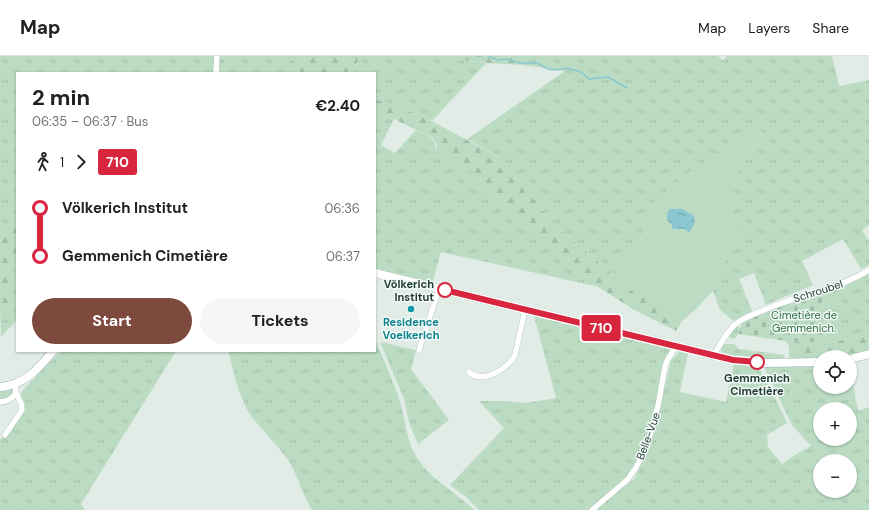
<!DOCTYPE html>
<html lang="en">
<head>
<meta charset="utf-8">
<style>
	:root { --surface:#fff; --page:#f6f6f6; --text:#202124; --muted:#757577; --line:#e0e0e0; --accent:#7d4a3d }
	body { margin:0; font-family:"DM Sans",sans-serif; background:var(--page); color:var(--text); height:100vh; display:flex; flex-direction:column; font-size:15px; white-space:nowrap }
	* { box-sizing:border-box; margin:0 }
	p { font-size:13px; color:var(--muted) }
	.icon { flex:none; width:22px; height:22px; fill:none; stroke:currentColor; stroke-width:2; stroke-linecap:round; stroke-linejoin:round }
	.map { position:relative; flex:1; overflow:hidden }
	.details { position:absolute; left:16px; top:16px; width:360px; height:280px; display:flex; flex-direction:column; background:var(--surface); border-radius:0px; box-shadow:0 1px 3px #0004 }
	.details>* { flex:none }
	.badge { padding:0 8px; border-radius:3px; font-size:14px; line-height:26px }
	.controls { position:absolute; left:813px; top:294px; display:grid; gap:8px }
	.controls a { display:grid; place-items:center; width:44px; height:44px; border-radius:50%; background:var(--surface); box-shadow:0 1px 3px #0004; font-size:20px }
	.map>.badge { position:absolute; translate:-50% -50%; box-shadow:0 0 0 2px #fff }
	.legs { display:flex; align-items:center; gap:6px; height:44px; padding:0 16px; font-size:13px }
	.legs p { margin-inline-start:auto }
	.overview { display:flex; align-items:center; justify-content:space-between; height:68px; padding:0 16px }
	h1 { font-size:22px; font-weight:700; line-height:30px }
	.primary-button { display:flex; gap:8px; margin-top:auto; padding:8px 16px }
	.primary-button a { flex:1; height:46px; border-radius:24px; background:var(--accent); color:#fff; font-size:16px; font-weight:700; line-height:46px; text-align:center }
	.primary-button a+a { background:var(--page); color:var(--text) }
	ul { padding:0 16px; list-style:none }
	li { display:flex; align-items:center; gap:14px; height:48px; font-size:15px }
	li i { display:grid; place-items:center; width:6px; height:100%; margin:0 5px; background:currentColor }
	li i::after { content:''; width:10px; height:10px; margin:-5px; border:3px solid; border-radius:50%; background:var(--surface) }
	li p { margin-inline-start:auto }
	li:first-child i { background:linear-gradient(#0000 50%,currentColor 0) }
	li:last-child i { background:linear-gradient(currentColor 50%,#0000 0) }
	header { display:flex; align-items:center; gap:24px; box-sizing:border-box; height:56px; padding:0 20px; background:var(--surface); border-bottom:1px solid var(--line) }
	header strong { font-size:19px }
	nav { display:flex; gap:22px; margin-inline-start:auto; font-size:14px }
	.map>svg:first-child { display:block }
	.grass { fill:url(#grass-tufts); fill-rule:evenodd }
	.forest { fill:url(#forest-firs) }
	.cemetery { fill:url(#cemetery-stones) }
	.green { fill:#bbdcc3 }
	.water { fill:url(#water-ripples) }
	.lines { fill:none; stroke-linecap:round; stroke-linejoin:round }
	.stream { stroke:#8bc7d0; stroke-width:1.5 }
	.street-casing { stroke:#a5b4ae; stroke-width:6 }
	.secondary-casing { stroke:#a0b7af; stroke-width:9 }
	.street { stroke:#fff; stroke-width:5.5 }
	.secondary { stroke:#fff; stroke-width:8 }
	.line-1-casing { stroke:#fff; stroke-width:9 }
	.line-1 { stroke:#d7263d; stroke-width:6 }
	.stop-1-dot { fill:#fff; stroke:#d7263d; stroke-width:2 }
	.culture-dot { fill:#0f9aa8; stroke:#f2f8f5; stroke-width:1.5 }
	.labels { text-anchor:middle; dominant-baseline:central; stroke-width:3; stroke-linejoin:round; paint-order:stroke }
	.stop-label { font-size:11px; font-weight:bold; fill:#223c35; stroke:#f2f8f5; text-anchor:end }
	.street-label { font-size:11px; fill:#223c35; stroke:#f2f8f5 }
	.park-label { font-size:11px; fill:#2d7246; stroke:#f2f8f5 }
	.culture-label { font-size:11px; font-weight:bold; fill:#0d838f; stroke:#f2f8f5 }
</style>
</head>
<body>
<header>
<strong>Map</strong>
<nav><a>Map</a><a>Layers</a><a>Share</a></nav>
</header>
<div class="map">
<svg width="869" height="454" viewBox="0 0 869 454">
	<defs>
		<pattern id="grass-tufts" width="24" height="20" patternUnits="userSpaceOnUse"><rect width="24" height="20" fill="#bbdcc3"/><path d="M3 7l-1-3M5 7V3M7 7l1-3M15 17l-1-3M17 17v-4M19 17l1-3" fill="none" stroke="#a0bea8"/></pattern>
		<pattern id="forest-firs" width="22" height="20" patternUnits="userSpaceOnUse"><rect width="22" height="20" fill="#bbdcc3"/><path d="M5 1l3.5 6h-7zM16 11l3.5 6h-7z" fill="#a0bea8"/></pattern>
		<pattern id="cemetery-stones" width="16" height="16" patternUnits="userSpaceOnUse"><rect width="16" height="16" fill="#bbdcc3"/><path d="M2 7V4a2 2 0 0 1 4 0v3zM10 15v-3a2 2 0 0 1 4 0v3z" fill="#a0bea8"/></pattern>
		<pattern id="water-ripples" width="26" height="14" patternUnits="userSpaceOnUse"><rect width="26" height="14" fill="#8bc7d0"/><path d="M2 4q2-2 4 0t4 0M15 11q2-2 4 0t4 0" fill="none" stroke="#71a3aa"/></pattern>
	</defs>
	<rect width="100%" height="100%" fill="#e2ece7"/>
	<path class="grass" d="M 0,0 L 215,0 L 213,17 L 17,17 L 17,155 L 12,160 L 0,185 Z
		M 219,0 L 293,0 L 290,17 L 218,17 Z
		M 359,0 L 444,0 L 447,2 L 486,7 L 432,65 L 422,60 L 375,43 L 375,17 L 354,17 Z
		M 509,0 L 718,0 L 724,5 L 726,0 L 832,0 L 839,30 L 869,24 L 869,169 L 862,174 L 869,185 L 869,209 L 861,213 L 843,183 L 802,205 L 813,229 L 779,243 L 766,249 L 754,217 L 739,223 L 752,255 L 734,265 L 720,254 L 713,235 L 718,221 L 732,156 L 734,123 L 763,76 L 656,144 L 637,192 L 613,219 L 551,165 L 499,101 L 467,83 L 565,15 L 523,9 Z
		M 375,58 L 394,63 L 381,89 L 395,97 L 416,74 C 429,81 437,81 436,98 L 475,117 L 500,152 L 527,165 L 544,179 L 573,215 L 599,231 L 441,196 L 432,229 L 375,214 Z
		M 17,199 L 17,264 L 1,281 L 0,247 L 7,247 L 5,219 L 15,200 Z
		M 869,217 L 869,279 L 826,287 L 823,237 L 847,229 Z
		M 534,260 L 671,292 C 663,311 662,329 657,348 C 651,373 640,408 622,426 C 612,436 600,445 589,454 L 479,454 L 466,441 L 450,429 L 504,372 L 479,345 L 500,345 L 526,347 L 556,342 Z
		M 737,269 L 740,272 L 736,282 L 732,283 L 730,281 L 730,277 Z
		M 375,283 C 383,303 392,322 399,342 C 407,368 405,388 423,410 C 438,428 458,438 474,454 L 312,454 C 302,439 299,422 290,407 C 279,390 264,377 252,361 C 239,343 234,317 228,295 L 375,295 Z
		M 380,286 L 416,294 L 411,313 L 449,364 L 418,388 L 410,369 L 404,343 Z
		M 724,288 L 734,288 L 739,293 L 785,299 L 783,304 L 774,305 L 747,301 L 737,302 L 721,297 L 721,292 Z
		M 61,295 L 176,295 L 81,448 L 85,454 L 0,454 L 0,384 L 24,354 L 25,350 L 20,339 L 23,334 Z
		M 680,295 L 688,297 L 680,336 L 726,346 L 734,307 L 758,311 L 772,335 L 787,367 L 767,379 L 768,391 L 782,408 L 793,400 L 811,390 L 792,369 L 764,311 L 820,309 L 820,331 L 850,331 L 850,313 L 858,355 L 869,351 L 869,454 L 594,454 L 634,423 L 642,407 L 654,377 L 671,304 ZM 820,353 L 850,353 L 850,383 L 820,383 ZM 820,405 L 850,405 L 850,435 L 820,435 Z
		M 12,333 L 14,338 L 8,342 L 0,345 L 0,334 Z"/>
	<path class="forest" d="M 293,0 L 359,0 L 354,17 L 290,17 Z
		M 444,0 L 509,0 L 523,9 L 486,7 L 446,2 Z
		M 375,43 L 422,60 L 499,101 L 551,165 L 613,219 L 637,192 L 656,144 L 685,119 L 753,73 L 763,75 L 734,123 L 732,156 L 744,165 L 713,235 L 674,260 L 682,265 L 676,275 L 633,253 L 573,215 L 544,179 L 527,165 L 500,152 L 475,117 L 436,98 L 437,90 L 433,82 L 394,63 L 375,58 Z
		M 17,155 L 17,199 L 15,200 L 5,219 L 13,226 L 7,247 L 0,247 L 0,185 L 12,160 Z
		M 869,279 L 869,296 L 845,301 L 820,301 L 820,304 L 791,305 C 786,298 793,294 786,285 L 826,287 Z"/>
	<path class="cemetery" d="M 823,237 L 826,287 L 786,285 L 738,278 L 742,267 L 769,254 Z"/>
	<path class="green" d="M 753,73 L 763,75 L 734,123 L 732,156 L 744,165 L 713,235 L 696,253 L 682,265 L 615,225 L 613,219 L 637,192 L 656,144 L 685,119 Z"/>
	<path class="water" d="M 670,153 L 683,153 L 694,160 L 695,166 L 689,177 L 685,173 L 672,173 L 672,169 L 667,164 L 667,158 Z"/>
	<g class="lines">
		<path class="stream" d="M 477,0 L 482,0
			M 489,0 L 497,4 L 507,3 L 520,7 L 537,7 L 548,13 L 557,14 L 567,12 L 581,16 L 589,23 L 608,21 L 627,32"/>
		<g class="street-casing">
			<path id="street" d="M 216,17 L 217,0
				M 419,294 L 439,233
				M 714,299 C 720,289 727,274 737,267 C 745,261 754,258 762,255 C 798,239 836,234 869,214
				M 469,316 C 482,329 509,312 515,299 L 525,254
				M 0,346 C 7,346 12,343 16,337 L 15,329
				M 5,379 L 22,354 L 21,347 L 16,337
				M 592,454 L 627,424 L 635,413 L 646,393 L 658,350 L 665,310 L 668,303 L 676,290"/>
		</g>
		<g class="secondary-casing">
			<path id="secondary" d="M 375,217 L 733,304 L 766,307 L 820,306
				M 850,303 L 869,298
				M 0,331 C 25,329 38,313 53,295"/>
		</g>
		<use href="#street" class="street"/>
		<use href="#secondary" class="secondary"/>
	</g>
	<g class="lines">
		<g class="line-1-casing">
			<path id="line-1" d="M 445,234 L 733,304 L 757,306"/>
		</g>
		<use href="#line-1" class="line-1"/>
	</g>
	<g class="stop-1-dot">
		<circle cx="445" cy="234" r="7"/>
		<circle cx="757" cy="306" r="7"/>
	</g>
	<circle class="culture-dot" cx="411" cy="253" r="4"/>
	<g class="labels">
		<g class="stop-label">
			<text x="434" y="228">Völkerich<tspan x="434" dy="13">Institut</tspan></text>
			<text x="757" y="322" text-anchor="middle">Gemmenich<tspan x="757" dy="13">Cimetière</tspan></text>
		</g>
		<g class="street-label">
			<text transform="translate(818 235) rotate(-18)">Schroubel</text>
			<text transform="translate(648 380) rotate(-70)">Belle-Vue</text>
		</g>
		<g class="park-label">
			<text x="804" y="259">Cimetière de<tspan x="804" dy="13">Gemmenich.</tspan></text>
		</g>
		<g class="culture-label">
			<text x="411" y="266">Residence<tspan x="411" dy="13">Voelkerich</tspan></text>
		</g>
	</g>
</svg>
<div class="controls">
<a><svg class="icon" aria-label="locate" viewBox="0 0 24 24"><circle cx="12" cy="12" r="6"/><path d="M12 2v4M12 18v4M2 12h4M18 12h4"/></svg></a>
<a>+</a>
<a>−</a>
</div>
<b class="badge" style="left:601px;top:272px;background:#d7263d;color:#fff">710</b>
<section class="details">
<div class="overview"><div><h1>2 min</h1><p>06:35 – 06:37 · Bus</p></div><b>€2.40</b></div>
<div class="legs"><svg class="icon" aria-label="walk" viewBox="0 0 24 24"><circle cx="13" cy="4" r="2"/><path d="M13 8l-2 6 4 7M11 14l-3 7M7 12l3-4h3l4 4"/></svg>1<svg class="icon" aria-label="forward" viewBox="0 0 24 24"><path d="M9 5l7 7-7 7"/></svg><b class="badge" style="background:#d7263d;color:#fff">710</b></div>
<ul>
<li><i style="color:#d7263d"></i><b>Völkerich Institut</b><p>06:36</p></li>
<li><i style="color:#d7263d"></i><b>Gemmenich Cimetière</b><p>06:37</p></li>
</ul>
<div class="primary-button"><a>Start</a><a>Tickets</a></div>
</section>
</div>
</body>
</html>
